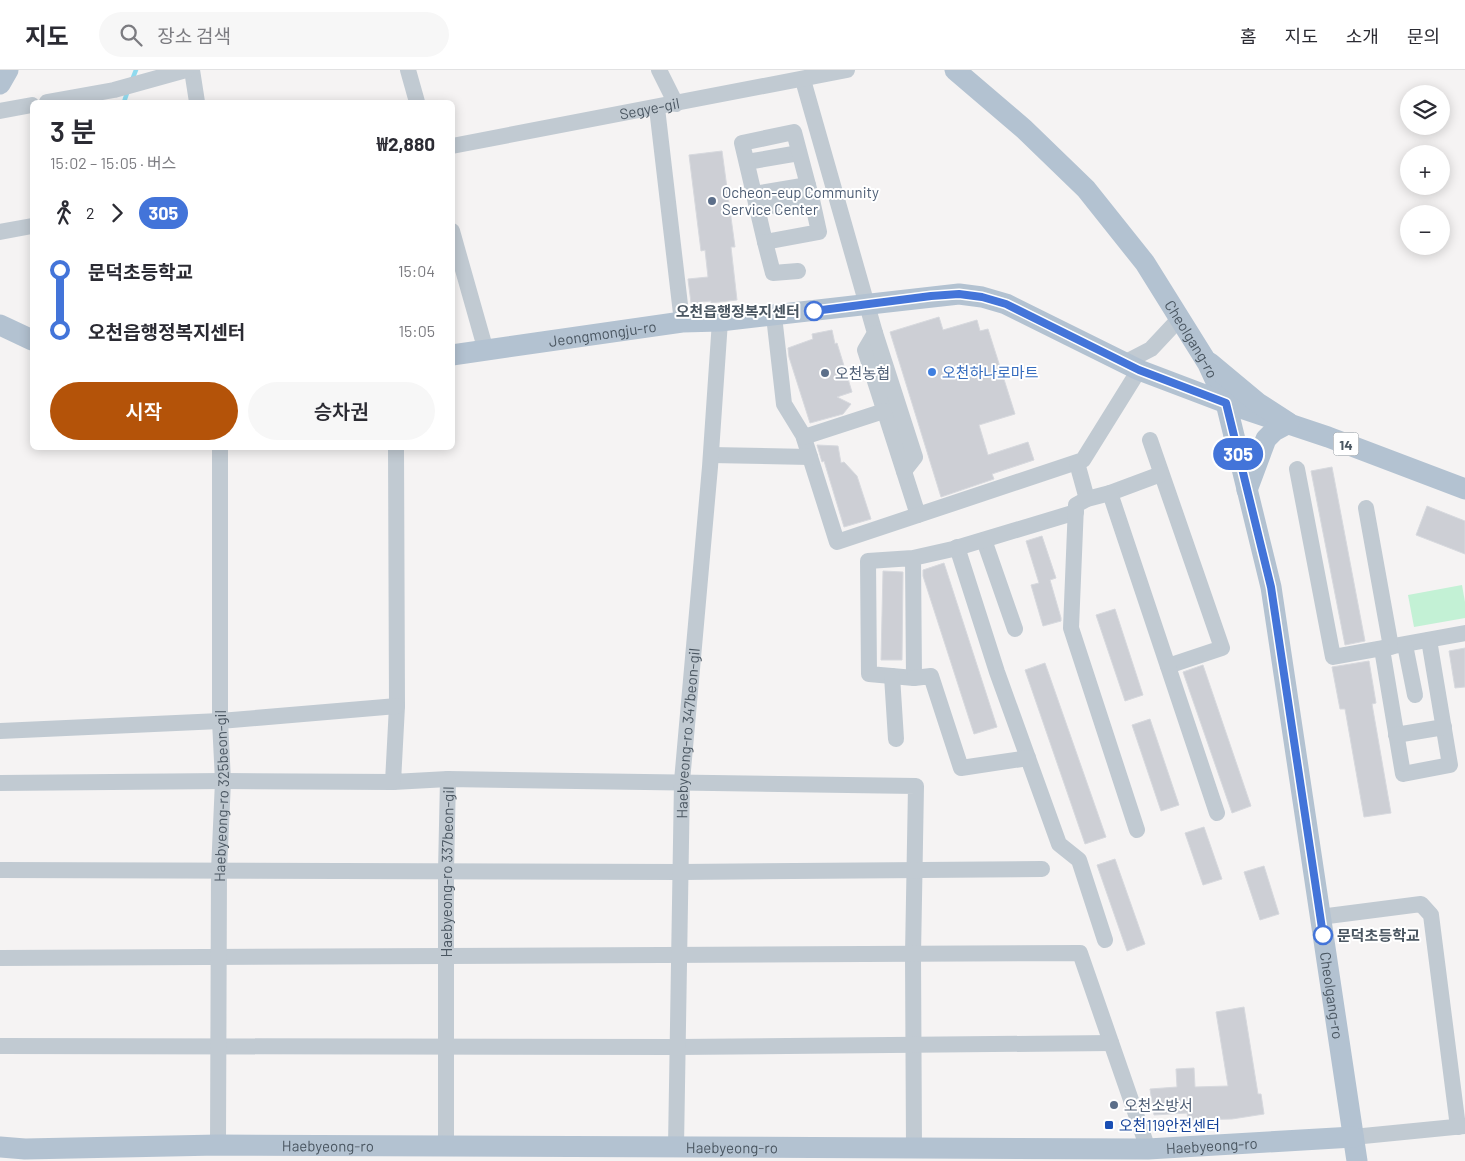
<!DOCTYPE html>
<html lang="ko">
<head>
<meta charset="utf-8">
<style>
	:root { --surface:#fff; --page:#f7f7f7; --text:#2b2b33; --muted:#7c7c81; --line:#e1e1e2; --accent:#b45309 }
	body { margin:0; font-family:Barlow,"Noto Sans KR",sans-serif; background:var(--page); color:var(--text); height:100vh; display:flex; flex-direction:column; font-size:19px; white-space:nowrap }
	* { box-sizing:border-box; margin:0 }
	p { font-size:16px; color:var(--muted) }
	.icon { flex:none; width:28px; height:28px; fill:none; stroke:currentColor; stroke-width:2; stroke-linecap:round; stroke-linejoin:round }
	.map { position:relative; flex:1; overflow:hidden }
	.sheet { position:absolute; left:30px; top:30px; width:425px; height:350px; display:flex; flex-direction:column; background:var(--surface); border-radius:8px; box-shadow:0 2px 12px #0003 }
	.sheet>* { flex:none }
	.badge { padding:0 10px; border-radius:16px; font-size:18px; line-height:32px }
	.fabs { position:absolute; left:1400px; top:15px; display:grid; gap:10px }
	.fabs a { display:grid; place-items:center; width:50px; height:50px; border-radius:50%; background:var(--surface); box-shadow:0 2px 12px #0003; font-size:25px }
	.map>.badge { position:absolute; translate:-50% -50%; box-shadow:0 0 0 2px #fff }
	.legs { display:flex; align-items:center; gap:8px; height:55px; padding:0 20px; font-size:16px }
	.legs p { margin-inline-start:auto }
	.overview { display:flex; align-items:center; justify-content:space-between; height:85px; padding:0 20px }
	h1 { font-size:28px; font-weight:600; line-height:38px }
	.button { display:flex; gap:10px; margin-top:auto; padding:10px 20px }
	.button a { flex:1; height:58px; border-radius:30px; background:var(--accent); color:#fff; font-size:20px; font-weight:600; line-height:58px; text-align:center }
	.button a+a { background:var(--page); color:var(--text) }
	ul { padding:0 20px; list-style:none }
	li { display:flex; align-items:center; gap:18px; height:60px; font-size:19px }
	li i { display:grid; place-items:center; width:8px; height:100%; margin:0 6px; background:currentColor }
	li i::after { content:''; width:12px; height:12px; margin:-6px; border:4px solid; border-radius:50%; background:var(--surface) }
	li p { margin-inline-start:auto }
	li:first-child i { background:linear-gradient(#0000 50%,currentColor 0) }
	li:last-child i { background:linear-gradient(currentColor 50%,#0000 0) }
	header { display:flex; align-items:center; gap:30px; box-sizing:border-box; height:70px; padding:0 25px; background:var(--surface); border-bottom:1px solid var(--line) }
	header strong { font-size:24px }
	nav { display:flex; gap:28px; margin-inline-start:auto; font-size:18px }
	.search { width:350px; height:45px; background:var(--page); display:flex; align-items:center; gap:12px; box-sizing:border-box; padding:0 18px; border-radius:28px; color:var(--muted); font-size:19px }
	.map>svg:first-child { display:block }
	.green { fill:#c3f1d5 }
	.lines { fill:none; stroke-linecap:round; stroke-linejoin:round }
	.stream { stroke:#90daee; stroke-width:4.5 }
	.building { fill:#cdcfd5; stroke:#d7d9de }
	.minor { stroke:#c1cad2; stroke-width:16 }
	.major { stroke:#b3c2d1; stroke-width:21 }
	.line-1-casing { stroke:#fff; stroke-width:11 }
	.line-1 { stroke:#4374d9; stroke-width:8 }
	.service-dot { fill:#5c6f8a; stroke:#fff; stroke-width:2 }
	.stop-1-dot { fill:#fff; stroke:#4374d9; stroke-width:2.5 }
	.shop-dot { fill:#3f7fe0; stroke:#fff; stroke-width:2 }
	.transit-dot { fill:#1a4fb4; stroke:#fff; stroke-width:2 }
	.labels { text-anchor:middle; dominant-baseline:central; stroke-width:4; stroke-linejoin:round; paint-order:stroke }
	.shield { fill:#fff; stroke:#808990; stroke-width:1 }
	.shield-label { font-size:14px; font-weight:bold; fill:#4a5661 }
	.street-label { font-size:15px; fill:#4a5661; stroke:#fff }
	.service-label { font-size:15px; fill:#4e5e75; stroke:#fff; text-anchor:start }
	.stop-label { font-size:15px; font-weight:bold; fill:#4a5661; stroke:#fff; text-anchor:end }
	.shop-label { font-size:15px; fill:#366cbe; stroke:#fff; text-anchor:start }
	.transit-label { font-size:15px; fill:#164399; stroke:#fff; text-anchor:start }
</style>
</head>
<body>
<header>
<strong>지도</strong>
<div class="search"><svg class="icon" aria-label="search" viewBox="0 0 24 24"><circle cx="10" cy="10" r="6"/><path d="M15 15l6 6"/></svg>장소 검색</div>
<nav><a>홈</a><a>지도</a><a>소개</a><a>문의</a></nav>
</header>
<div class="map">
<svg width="1465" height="1091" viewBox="0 0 1465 1091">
	<rect width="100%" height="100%" fill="#f5f3f3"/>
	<path class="green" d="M 1462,515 L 1465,532 L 1465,548 L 1414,557 L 1408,525 Z"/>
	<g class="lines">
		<path class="stream" d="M 132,10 L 136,0
			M 124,32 L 128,20"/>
	</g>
	<path class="building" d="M 722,81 L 735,177 L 731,177 L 737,230 L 711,233 L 711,231 L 691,233 L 688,209 L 708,207 L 705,180 L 701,181 L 689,85 Z
		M 939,247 L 943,260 L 977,250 L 980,261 L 988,259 L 1015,344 L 979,355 L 988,385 L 1028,372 L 1034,390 L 992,404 L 994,409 L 941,427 L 890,262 Z
		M 832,260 L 835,274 L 837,273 L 852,322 L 837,327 L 851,334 L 843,344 L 810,353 L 789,287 L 788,278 L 813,269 L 812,264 Z
		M 817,375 L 838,376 L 841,393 L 844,392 L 857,406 L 871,449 L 844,457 L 824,391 L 822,392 Z
		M 1332,397 L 1365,571 L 1345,575 L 1311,401 Z
		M 1427,436 L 1465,451 L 1465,484 L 1416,465 Z
		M 1042,466 L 1056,508 L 1050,510 L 1061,548 L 1061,551 L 1043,556 L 1031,515 L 1039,513 L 1026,471 Z
		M 944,493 L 997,657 L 974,664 L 923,506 L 923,500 Z
		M 883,501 L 903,502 L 902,590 L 881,590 Z
		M 1115,539 L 1143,625 L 1125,631 L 1096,545 Z
		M 1465,578 L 1465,617 L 1455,618 L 1449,581 Z
		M 1369,591 L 1376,633 L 1372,634 L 1391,743 L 1364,747 L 1345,639 L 1340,639 L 1332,597 Z
		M 1045,593 L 1106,767 L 1085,774 L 1025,600 Z
		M 1203,595 L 1251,736 L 1232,743 L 1183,602 Z
		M 1150,649 L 1179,735 L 1161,741 L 1132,655 Z
		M 1204,757 L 1222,809 L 1203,815 L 1185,763 Z
		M 1115,789 L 1145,874 L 1127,881 L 1097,795 Z
		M 1264,796 L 1279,844 L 1260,850 L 1244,802 Z
		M 1244,937 L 1258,1024 L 1261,1024 L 1264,1044 L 1232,1049 L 1188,1050 L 1187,1043 L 1154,1045 L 1150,1019 L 1177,1017 L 1176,999 L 1194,998 L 1195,1017 L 1228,1016 L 1216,942 Z"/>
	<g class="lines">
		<g class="minor">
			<path d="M 192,0 L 197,32"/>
			<path d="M 408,0 L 417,32"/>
			<path d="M 659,0 L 676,34"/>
			<path d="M 803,10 L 875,263 L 865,280 L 918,445"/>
			<path d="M 47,32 L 114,20 L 186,0"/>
			<path d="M 657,38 L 682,252"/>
			<path d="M 0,41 L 32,35"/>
			<path id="s1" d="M 452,76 L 847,0"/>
			<path d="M 747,92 L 799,83"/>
			<path d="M 808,115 L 812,130 L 757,138 L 754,124 Z"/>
			<path d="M 754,124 L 742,73 L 794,62 L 808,115"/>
			<path d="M 757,138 L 765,172 L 819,162 L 812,130"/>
			<path d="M 452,161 L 486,281"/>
			<path d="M 0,162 L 32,156"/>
			<path d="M 765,172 L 773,203 L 798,201"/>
			<path d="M 774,246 L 784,334 L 803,365 L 837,472 L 1083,390 L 1139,300"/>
			<path d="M 875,263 L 915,387 L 904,401"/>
			<path d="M 1124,293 L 1151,279 L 1180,248"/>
			<path d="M 804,367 L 884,341"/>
			<path d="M 1150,370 L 1222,578 L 1168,596"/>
			<path d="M 396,378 L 397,636 L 393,712 L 448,709 L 916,716 L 913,885 L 914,1078"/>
			<path d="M 711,385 L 810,387"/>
			<path d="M 1077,393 L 1087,429"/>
			<path d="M 1297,399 L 1333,587 L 1465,563"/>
			<path d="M 1110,423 L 1161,404"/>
			<path d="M 1366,438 L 1391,577"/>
			<path d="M 984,470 L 1015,559"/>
			<path d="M 957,477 L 997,602 L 1059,774 L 1079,790 L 1105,870"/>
			<path d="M 913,488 L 914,608 L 869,604 L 868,491 L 913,488 L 953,479 L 1076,442"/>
			<path d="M 1405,575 L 1415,625"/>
			<path d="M 1382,579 L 1403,704 L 1450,695 L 1429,570"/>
			<path d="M 892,606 L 896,669"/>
			<path d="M 914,608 L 931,606 L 961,698 L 1028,688"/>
			<path d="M 0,661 L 220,651 L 397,636"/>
			<path d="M 1396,665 L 1444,657"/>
			<path d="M 0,713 L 223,711 L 393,712"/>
			<path d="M 1137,760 L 1071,558 L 1076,435 L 1087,429 L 1110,423 L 1217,743"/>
			<path d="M 0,800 L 681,802 L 1042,799"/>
			<path d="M 1320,847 L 1421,834 L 1431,845 L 1458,1057"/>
			<path d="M 0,888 L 1080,883 L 1148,1079"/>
			<path d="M 0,976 L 678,977 L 1111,973"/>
			<path d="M 1353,1067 L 1465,1056"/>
			<path id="s2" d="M 218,1075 L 219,800 L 223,711 L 220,651 L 220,378"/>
			<path id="s3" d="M 446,1076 L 446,801 L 448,709"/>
			<path id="s4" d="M 676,1077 L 682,711 L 710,397 L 720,251"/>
		</g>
		<g class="major">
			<path id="s5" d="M 955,0 L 1024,59 L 1086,119 L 1145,193 L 1208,294 L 1226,333 L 1271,517 L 1357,1091"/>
			<path d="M 0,14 L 8,0"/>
			<path d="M 0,255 L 32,270"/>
			<path id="s6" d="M 452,285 L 682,252 L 720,251 L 959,224 L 982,227 L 1006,234 L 1139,300 L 1226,333 L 1328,367 L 1465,419"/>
			<path d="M 1210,293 L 1258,333 L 1289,353 L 1274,361 L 1266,369 L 1247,420"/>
			<path id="s7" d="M 0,1077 L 25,1079 L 218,1075 L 1148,1079 L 1353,1067"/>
		</g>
	</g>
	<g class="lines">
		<g class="line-1-casing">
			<path id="line-1" d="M 814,241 L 931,226 L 959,224 L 982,227 L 1006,234 L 1139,300 L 1226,333 L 1271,517 L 1323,865"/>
		</g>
		<use href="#line-1" class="line-1"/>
	</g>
	<g class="service-dot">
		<circle cx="712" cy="131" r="5"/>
		<circle cx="825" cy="303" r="5"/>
		<circle cx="1114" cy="1035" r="5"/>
	</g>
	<g class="stop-1-dot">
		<circle cx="814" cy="241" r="9"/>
		<circle cx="1323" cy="865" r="9"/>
	</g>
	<circle class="shop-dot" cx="932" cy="302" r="5"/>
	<rect class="transit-dot" x="1104" y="1050" width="10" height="10" rx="2.5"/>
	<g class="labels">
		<rect class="shield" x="1333.5" y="362.5" width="25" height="23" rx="4"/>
		<g class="shield-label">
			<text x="1346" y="374">14</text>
		</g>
		<g class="street-label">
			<text stroke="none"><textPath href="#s1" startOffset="201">Segye-gil</textPath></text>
			<text stroke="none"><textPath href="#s6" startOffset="152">Jeongmongju-ro</textPath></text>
			<text stroke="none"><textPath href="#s5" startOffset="361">Cheolgang-ro</textPath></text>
			<text stroke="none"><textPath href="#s4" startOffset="414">Haebyeong-ro 347beon-gil</textPath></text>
			<text stroke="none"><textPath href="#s2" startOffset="349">Haebyeong-ro 325beon-gil</textPath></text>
			<text stroke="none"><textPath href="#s3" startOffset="274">Haebyeong-ro 337beon-gil</textPath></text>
			<text stroke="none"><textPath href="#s5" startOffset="1036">Cheolgang-ro</textPath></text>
			<text stroke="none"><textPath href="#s7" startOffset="1212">Haebyeong-ro</textPath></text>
			<text stroke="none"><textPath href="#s7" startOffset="328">Haebyeong-ro</textPath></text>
			<text stroke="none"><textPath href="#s7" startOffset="732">Haebyeong-ro</textPath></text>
		</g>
		<g class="service-label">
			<text x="722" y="122">Ocheon-eup Community<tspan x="722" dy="17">Service Center</tspan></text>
			<text x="835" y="303">오천농협</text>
			<text x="1124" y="1035">오천소방서</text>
		</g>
		<g class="stop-label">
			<text x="800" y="241">오천읍행정복지센터</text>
			<text x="1337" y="865" text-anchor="start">문덕초등학교</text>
		</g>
		<g class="shop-label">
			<text x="942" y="302">오천하나로마트</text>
		</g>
		<g class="transit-label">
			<text x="1119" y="1055">오천119안전센터</text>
		</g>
	</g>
</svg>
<div class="fabs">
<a><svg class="icon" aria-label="layers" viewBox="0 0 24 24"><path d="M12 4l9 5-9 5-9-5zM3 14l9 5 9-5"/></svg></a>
<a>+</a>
<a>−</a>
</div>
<b class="badge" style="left:1238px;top:384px;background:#4374d9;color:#fff">305</b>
<section class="sheet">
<div class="overview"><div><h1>3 분</h1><p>15:02 – 15:05 · 버스</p></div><b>₩2,880</b></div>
<div class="legs"><svg class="icon" aria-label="walk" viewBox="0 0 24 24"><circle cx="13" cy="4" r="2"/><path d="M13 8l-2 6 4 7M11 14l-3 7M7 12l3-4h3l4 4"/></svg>2<svg class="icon" aria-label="forward" viewBox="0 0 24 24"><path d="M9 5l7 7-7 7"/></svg><b class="badge" style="background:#4374d9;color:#fff">305</b></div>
<ul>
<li><i style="color:#4374d9"></i><b>문덕초등학교</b><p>15:04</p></li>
<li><i style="color:#4374d9"></i><b>오천읍행정복지센터</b><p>15:05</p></li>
</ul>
<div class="button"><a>시작</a><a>승차권</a></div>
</section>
</div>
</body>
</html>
